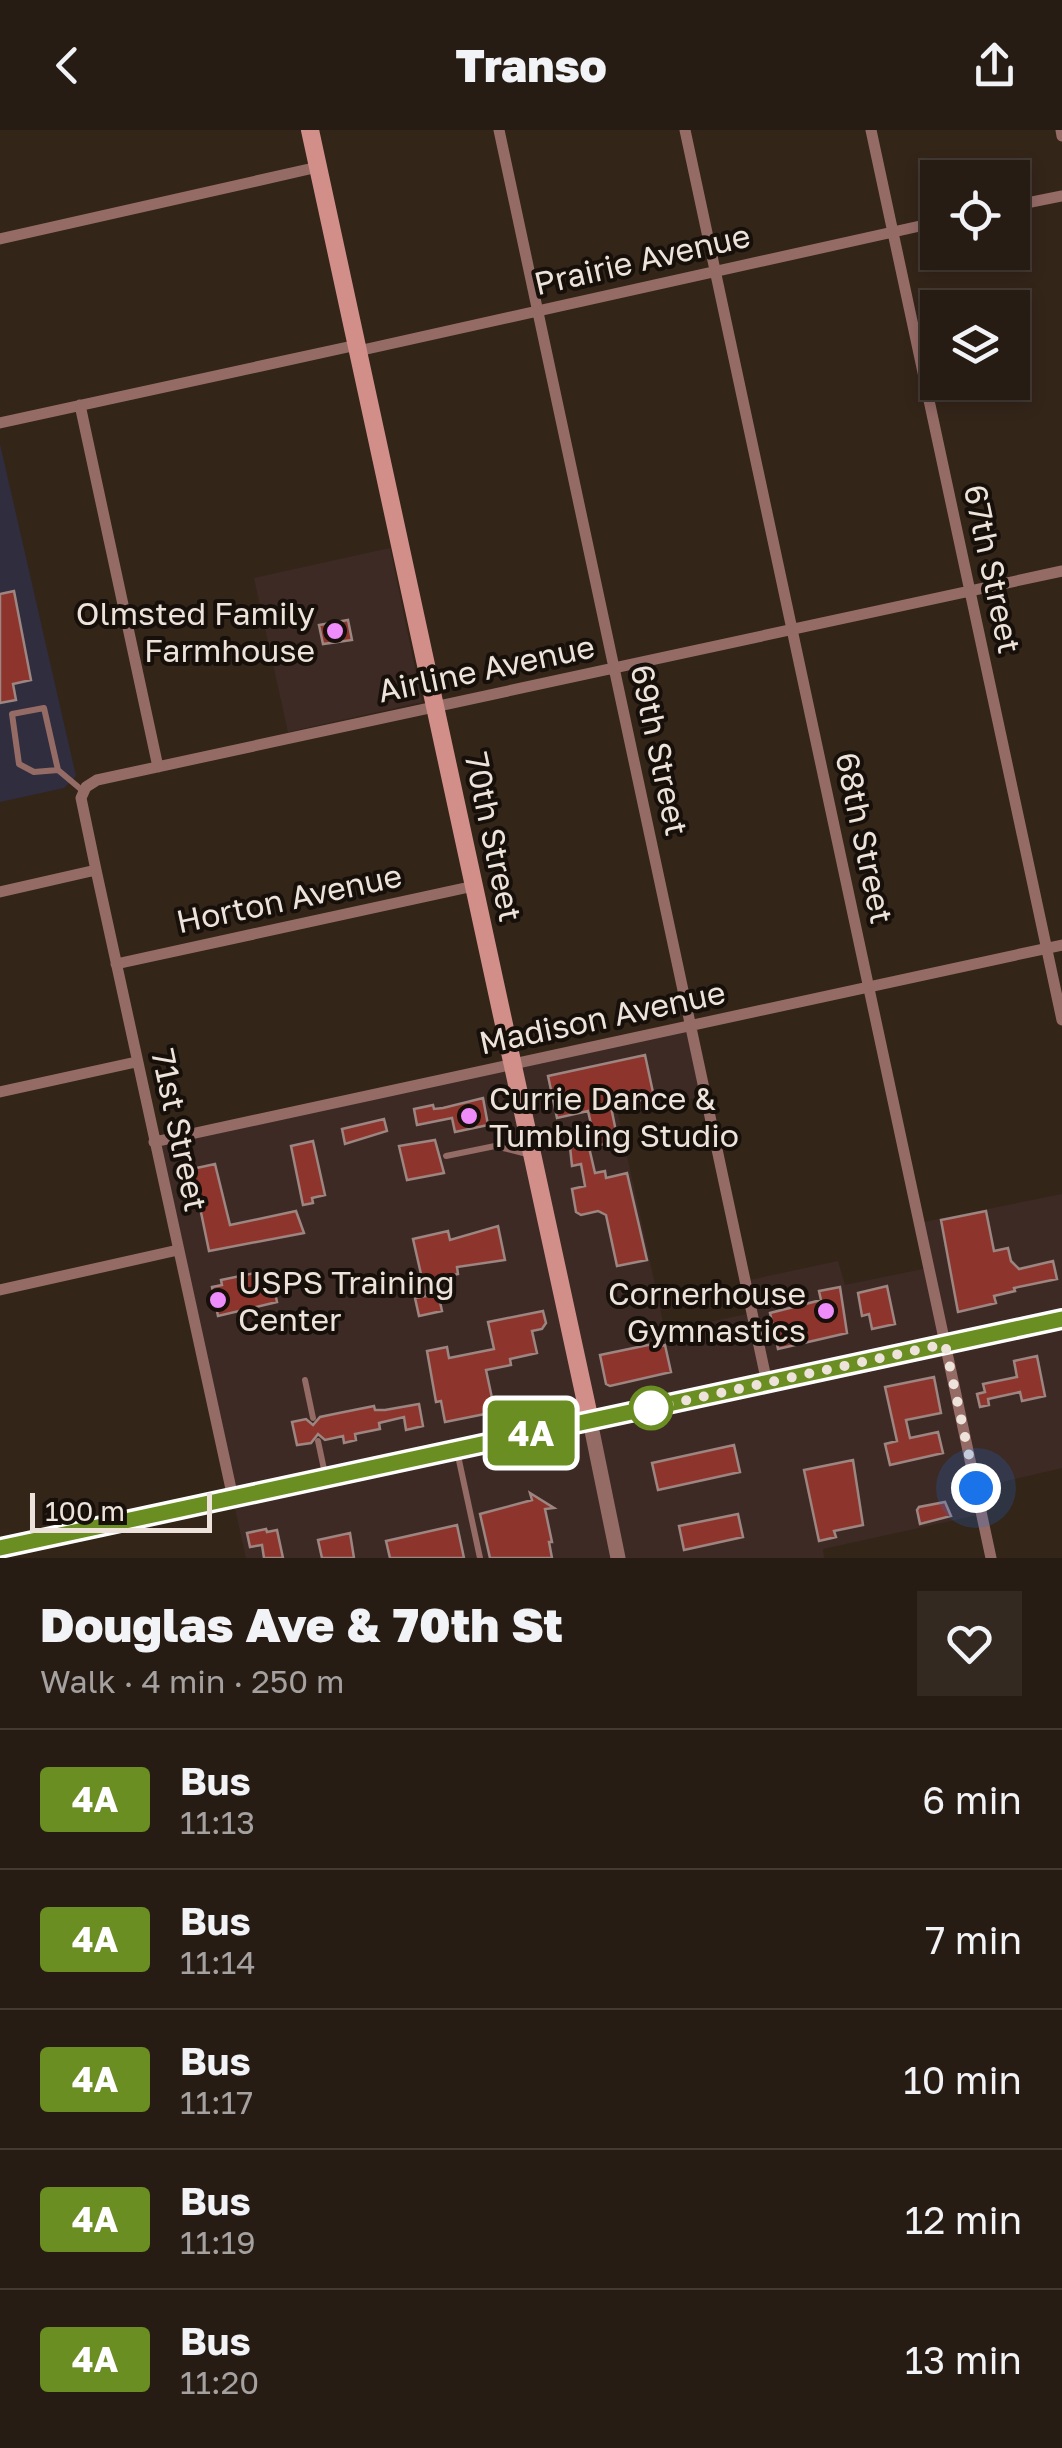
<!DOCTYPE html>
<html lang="en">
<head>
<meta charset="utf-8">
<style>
	:root { --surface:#271c13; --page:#332921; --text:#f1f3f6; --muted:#a4a1a0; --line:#433a33 }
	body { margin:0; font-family:"Golos Text",sans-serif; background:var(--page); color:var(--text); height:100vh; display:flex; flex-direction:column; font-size:38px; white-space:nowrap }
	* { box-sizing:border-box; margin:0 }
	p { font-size:32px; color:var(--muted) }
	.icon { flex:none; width:55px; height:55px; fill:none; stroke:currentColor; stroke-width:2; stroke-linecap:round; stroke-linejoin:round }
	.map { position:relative; height:1428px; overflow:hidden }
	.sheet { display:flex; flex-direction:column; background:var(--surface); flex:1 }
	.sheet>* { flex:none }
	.badge { padding:0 20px; border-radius:8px; font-size:35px; line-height:65px }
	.buttons { position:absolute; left:920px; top:30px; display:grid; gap:20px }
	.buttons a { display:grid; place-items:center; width:110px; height:110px; border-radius:0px; background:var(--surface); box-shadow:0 5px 15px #0003,0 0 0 2px var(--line); font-size:50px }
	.scale { position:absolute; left:30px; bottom:25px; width:182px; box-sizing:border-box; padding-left:10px; border:5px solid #ede3db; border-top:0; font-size:28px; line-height:35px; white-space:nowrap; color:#ede3db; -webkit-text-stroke:8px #160f0a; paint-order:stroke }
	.you { position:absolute; width:50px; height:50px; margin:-25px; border:8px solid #fff; border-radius:50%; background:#1a73e8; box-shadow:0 0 0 15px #1a73e833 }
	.map>.badge { position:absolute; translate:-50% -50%; box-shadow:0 0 0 5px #fff }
	.round { display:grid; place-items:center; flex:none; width:105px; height:105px; border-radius:0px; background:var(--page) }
	.headline { display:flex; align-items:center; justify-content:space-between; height:170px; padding:0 40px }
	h1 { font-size:48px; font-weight:800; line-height:75px }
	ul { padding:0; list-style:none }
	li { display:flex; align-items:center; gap:30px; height:140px; padding:0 40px; border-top:2px solid var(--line) }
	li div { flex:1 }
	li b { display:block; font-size:38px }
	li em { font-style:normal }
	li .badge { min-width:110px; font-weight:700; text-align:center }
	header { display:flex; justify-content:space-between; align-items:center; height:130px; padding:0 40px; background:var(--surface); font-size:45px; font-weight:800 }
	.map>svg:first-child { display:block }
	.commercial { fill:#3d2a25 }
	.education { fill:#2f2d3e }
	.building { fill:#8d352c; stroke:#9d8581; stroke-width:2.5 }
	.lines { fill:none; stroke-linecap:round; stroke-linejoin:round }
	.service { stroke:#956b66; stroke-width:6 }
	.minor { stroke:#956b66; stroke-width:11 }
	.tertiary { stroke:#956b66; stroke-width:15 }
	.secondary { stroke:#d28f89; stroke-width:18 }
	.primary { stroke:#f7b2aa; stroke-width:18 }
	.line-casing { stroke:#fff; stroke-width:22 }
	.line { stroke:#6b8e23; stroke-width:15 }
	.walk { stroke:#ede3db; stroke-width:10; stroke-dasharray:0 18 }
	.poi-dot { fill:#ee8cf9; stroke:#160f0a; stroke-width:4 }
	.stop-dot { fill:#fff; stroke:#6b8e23; stroke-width:5 }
	.labels { text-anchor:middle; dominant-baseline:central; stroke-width:8; stroke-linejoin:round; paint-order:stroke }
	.street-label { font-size:32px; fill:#ede3db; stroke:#160f0a }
	.poi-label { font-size:32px; fill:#ede3db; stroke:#160f0a; text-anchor:end }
</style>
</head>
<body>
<header><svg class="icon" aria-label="back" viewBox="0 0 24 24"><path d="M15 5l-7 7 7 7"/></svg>Transo<svg class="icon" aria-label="share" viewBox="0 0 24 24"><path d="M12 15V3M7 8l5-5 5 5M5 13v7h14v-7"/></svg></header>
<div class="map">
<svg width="1062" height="1428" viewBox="0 0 1062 1428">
	<rect width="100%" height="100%" fill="#342519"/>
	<path class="commercial" d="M 390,418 L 422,572 L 288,602 L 254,448 Z
		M 691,896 L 706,966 L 618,984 L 665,1201 L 752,1183 L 745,1151 L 838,1131 L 845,1155 L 928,1138 L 919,1093 L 1062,1064 L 1062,1338 L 977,1358 L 982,1384 L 823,1419 L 824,1428 L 246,1428 L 154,1012 Z"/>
	<path class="education" d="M 0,314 L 76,646 L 64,658 L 0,672 Z"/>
	<path class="building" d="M 14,461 L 31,550 L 13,554 L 16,570 L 0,573 L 0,464 Z
		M 348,490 L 352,510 L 323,514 L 319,495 Z
		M 645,925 L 654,967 L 611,977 L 618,1011 L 596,1016 L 588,981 L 557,988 L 548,946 Z
		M 483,968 L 488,995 L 455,1002 L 452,988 L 417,995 L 414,979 L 433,975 L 434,979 L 443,978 Z
		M 384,989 L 387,1001 L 345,1014 L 342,999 Z
		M 435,1010 L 444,1043 L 407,1050 L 399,1016 Z
		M 313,1011 L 325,1065 L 312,1068 L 313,1073 L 303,1075 L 291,1016 Z
		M 588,1013 L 595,1043 L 605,1041 L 606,1048 L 627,1043 L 647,1130 L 617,1136 L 606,1085 L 598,1081 L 581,1085 L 576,1082 L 572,1059 L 585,1056 L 581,1034 L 572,1036 L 570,1017 Z
		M 215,1034 L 230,1095 L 296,1081 L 304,1103 L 209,1121 L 192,1039 Z
		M 986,1081 L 994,1121 L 1008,1118 L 1011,1131 L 1019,1139 L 1053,1131 L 1057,1149 L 1014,1158 L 1015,1161 L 994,1166 L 996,1173 L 958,1182 L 941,1090 Z
		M 498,1096 L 505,1130 L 457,1137 L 458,1144 L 435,1149 L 442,1181 L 419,1186 L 415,1168 L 426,1166 L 413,1109 L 448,1101 L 450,1110 Z
		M 260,1142 L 261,1145 L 271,1143 L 277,1172 L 218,1186 L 212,1157 L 222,1155 L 221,1150 Z
		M 887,1156 L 895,1194 L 872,1199 L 869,1184 L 862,1186 L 858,1163 Z
		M 840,1157 L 847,1203 L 778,1219 L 770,1183 L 821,1170 L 819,1161 Z
		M 543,1181 L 546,1193 L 542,1199 L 532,1201 L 537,1223 L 510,1229 L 511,1235 L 486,1240 L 495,1282 L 445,1292 L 441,1271 L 436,1272 L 427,1221 L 447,1217 L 449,1228 L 494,1219 L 488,1192 Z
		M 653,1214 L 654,1218 L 665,1215 L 671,1242 L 610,1256 L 606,1254 L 600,1225 Z
		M 1037,1226 L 1045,1266 L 1022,1271 L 1020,1262 L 988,1269 L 989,1275 L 980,1277 L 977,1264 L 985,1262 L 983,1254 L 1017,1247 L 1014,1231 Z
		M 934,1247 L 941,1283 L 906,1290 L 910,1308 L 938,1302 L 943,1323 L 890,1335 L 885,1314 L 897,1311 L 885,1257 Z
		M 419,1274 L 423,1296 L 406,1300 L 404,1287 L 379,1293 L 380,1299 L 355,1304 L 356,1310 L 344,1313 L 343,1306 L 325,1310 L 318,1304 L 311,1313 L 297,1315 L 292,1292 L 306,1289 L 313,1295 L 320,1287 L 339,1283 L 374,1276 L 375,1280 L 385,1280 Z
		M 734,1315 L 740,1342 L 658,1360 L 652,1333 Z
		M 853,1330 L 863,1395 L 834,1401 L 836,1407 L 819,1411 L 804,1340 Z
		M 530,1363 L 554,1378 L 545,1379 L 552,1412 L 549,1412 L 552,1428 L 490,1428 L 480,1384 L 532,1370 Z
		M 945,1372 L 951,1386 L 920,1394 L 917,1380 L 919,1377 Z
		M 738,1384 L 743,1407 L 684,1420 L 679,1396 Z
		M 457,1395 L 464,1428 L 390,1428 L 386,1411 Z
		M 266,1399 L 267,1402 L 277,1400 L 283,1428 L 264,1428 L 262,1415 L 250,1417 L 247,1403 Z
		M 350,1403 L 354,1428 L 322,1428 L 318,1410 Z"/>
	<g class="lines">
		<path class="service" d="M 58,640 L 34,642 L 19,634 L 12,584 L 44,578 L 58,640 L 83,661
			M 446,1026 L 495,1016 L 531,1025
			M 305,1250 L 313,1288
			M 318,1311 L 325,1344
			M 457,1321 L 480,1428"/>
		<path class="minor" d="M 499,0 L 767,1253
			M 685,0 L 991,1428
			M 871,0 L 1062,890
			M 1061,0 L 1062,6
			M 1012,76 L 1062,66
			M 0,109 L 318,37
			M 358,221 L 938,92
			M 80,275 L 158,637
			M 0,293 L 357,215
			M 0,762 L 96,740
			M 116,834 L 474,756
			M 0,962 L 136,932
			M 154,1012 L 1062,815
			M 0,1160 L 178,1120
			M 233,1368 L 96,740 L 81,668 L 86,657 L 97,650 L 1062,441"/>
		<path class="tertiary" d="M 590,1291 L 618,1428"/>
		<path class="secondary" d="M 310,0 L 590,1291"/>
		<path class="primary" d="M 0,1418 L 1062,1189"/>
	</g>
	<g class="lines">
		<g class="line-casing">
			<path id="line" d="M 0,1418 L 1062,1189"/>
		</g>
		<use href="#line" class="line"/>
		<path class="walk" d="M 651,1278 L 945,1214 L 976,1358"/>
	</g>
	<g class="poi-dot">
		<circle cx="335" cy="501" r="10"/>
		<circle cx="469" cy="986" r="10"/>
		<circle cx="218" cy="1170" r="10"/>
		<circle cx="826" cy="1181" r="10"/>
	</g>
	<circle class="stop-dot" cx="651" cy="1278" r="20"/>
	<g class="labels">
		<g class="street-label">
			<text transform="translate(642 129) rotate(-13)">Prairie Avenue</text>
			<text transform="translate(993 439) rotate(78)">67th Street</text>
			<text transform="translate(486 538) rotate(-12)">Airline Avenue</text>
			<text transform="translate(660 620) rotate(78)">69th Street</text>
			<text transform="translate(494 707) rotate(78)">70th Street</text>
			<text transform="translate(865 708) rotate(78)">68th Street</text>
			<text transform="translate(289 768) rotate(-12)">Horton Avenue</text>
			<text transform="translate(602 887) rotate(-12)">Madison Avenue</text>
			<text transform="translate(180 1000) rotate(78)">71st Street</text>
		</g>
		<g class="poi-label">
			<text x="315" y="483">Olmsted Family<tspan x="315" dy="37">Farmhouse</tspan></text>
			<text x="489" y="968" text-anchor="start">Currie Dance &amp;<tspan x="489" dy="37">Tumbling Studio</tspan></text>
			<text x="238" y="1152" text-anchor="start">USPS Training<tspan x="238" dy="37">Center</tspan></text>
			<text x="806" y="1163">Cornerhouse<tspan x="806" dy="37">Gymnastics</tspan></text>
		</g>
	</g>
</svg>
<div class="buttons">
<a><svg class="icon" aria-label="locate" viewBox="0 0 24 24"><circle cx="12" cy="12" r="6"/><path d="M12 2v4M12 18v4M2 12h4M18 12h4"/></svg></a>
<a><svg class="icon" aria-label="layers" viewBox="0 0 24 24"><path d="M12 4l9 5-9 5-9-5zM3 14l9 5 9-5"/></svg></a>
</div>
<div class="scale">100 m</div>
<div class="you" style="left:976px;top:1358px"></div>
<b class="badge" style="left:531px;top:1303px;background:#6b8e23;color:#fff">4A</b>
</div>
<section class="sheet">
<div class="headline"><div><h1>Douglas Ave &amp; 70th St</h1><p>Walk · 4 min · 250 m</p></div><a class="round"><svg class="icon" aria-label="heart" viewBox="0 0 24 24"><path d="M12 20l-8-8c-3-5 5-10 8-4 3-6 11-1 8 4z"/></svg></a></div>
<ul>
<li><span class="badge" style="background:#6b8e23;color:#fff">4A</span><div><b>Bus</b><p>11:13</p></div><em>6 min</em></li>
<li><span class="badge" style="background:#6b8e23;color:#fff">4A</span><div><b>Bus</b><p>11:14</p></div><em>7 min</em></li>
<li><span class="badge" style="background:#6b8e23;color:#fff">4A</span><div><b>Bus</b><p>11:17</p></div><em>10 min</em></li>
<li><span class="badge" style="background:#6b8e23;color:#fff">4A</span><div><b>Bus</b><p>11:19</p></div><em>12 min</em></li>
<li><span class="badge" style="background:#6b8e23;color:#fff">4A</span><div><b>Bus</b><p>11:20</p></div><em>13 min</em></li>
</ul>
</section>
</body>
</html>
